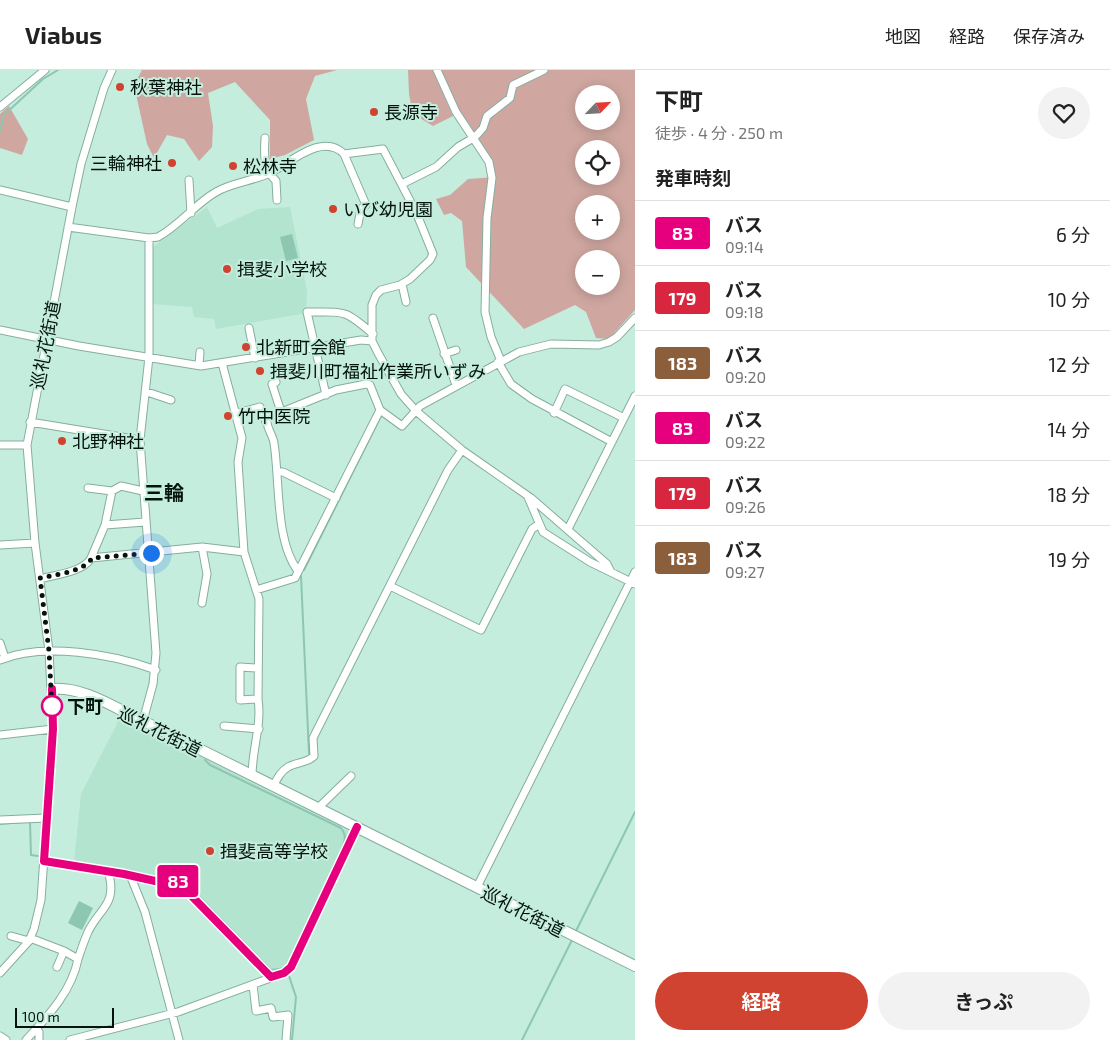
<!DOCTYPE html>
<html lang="ja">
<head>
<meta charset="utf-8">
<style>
	:root { --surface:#fff; --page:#f2f2f2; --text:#222; --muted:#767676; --line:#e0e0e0; --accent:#d04330 }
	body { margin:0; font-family:"Exo 2","Noto Sans JP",sans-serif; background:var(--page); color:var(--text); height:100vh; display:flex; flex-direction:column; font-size:19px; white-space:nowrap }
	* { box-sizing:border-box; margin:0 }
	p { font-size:16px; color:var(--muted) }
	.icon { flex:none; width:28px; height:28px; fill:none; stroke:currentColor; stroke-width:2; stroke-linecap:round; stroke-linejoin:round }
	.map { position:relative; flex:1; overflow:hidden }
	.panel { display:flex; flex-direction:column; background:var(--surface); width:475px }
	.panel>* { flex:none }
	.badge { padding:0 10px; border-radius:4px; font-size:18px; line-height:32px }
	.needle { width:32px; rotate:65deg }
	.buttons { position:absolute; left:575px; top:15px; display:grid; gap:10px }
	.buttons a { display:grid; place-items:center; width:45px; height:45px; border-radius:50%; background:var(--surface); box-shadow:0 2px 12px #0003; font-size:25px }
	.scale { position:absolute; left:15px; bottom:12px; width:99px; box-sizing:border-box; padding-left:5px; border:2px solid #04130d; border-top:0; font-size:14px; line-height:18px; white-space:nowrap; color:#04130d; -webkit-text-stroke:4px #c4eddd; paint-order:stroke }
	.you { position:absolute; width:25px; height:25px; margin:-12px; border:4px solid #fff; border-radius:50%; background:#1a73e8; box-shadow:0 0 0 8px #1a73e833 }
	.map>.badge { position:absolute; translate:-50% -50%; box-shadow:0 0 0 2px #fff }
	h2 { padding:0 20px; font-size:19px; line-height:45px }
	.round { display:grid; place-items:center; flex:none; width:52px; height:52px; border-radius:26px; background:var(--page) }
	.head { display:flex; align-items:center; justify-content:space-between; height:85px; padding:0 20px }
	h1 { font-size:24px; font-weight:700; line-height:38px }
	.primary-button { display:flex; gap:10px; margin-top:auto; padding:10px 20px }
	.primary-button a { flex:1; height:58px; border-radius:30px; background:var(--accent); color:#fff; font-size:20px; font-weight:700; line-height:58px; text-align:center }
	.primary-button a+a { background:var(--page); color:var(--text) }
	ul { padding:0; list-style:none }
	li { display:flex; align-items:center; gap:15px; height:65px; padding:0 20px; border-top:1px solid var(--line) }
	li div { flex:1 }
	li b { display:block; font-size:19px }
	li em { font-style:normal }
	li .badge { min-width:55px; font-weight:700; text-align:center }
	header { display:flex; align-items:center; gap:30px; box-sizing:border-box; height:70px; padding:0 25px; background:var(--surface); border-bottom:1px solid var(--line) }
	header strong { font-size:24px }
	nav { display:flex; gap:28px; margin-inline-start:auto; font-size:18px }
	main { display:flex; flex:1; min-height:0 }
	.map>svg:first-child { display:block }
	.built { fill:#b2e4d0 }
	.green { fill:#cfa7a0; fill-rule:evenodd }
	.water { fill:#8dc7b1 }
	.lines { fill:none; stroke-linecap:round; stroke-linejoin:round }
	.stream { stroke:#8dc7b1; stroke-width:2 }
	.street-casing { stroke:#86ae9e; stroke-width:9 }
	.secondary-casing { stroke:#86ae9e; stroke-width:12 }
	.street { stroke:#fff; stroke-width:7 }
	.secondary { stroke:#fff; stroke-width:10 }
	.line-casing { stroke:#fff; stroke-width:11 }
	.line { stroke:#e6007e; stroke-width:8 }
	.walk { stroke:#04130d; stroke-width:5; stroke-dasharray:0 9 }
	.poi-dot { fill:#d04330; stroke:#c4eddd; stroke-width:2 }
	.stop-dot { fill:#fff; stroke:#e6007e; stroke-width:2.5 }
	.labels { text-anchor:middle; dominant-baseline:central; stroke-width:4; stroke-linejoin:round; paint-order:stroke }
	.poi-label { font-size:18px; fill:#04130d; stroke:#c4eddd; text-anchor:start }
	.street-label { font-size:18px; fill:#04130d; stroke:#c4eddd }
	.stop-label { font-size:18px; font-weight:bold; fill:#04130d; stroke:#c4eddd; text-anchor:start }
	.quarter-label { font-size:20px; font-weight:bold; fill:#04130d; stroke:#c4eddd }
</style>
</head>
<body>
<header>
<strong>Viabus</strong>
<nav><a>地図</a><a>経路</a><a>保存済み</a></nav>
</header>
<main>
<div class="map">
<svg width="635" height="970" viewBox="0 0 635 970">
	<rect width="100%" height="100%" fill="#c4eddd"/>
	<path class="built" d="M 207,137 L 217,158 L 258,139 L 290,137 L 307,221 L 306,243 L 216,259 L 214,249 L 194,247 L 192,237 L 153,234 L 153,177 Z
		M 121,646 L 348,761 L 349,770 L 290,894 L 273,904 L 269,901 L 174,801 L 153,807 L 134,801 L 74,792 L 81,724 Z"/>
	<path class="green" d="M 142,0 L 337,0 L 315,6 L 306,29 L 314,70 L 285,85 L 270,89 L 270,50 L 235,12 L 208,23 L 213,56 L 212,77 L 199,91 L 184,69 L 167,65 L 154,88 L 147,74 L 134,15 Z
		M 408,0 L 433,0 L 453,46 L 433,56 L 413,44 L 409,24 Z
		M 440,0 L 635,0 L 635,240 L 609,269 L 596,268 L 586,242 L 575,235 L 524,259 L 466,197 L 462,151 L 451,143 L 444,145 L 436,129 L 450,125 L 468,109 L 496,107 L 492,90 L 459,40 ZM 584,24 L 611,24 L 611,51 L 584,51 ZM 584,79 L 611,79 L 611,106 L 584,106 ZM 584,134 L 611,134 L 611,161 L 584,161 ZM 584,189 L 611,189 L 611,216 L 584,216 Z
		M 9,36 L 28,69 L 22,85 L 0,78 L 0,44 Z"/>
	<path class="water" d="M 292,164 L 298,188 L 286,191 L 280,167 Z
		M 79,831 L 93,838 L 82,860 L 68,853 Z"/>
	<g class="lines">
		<path class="stream" d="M 0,61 L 4,45 L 43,9 L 58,0
			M 304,500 L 381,346
			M 301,506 L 309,684
			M 205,690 L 210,695 L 341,758 C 347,766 345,770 342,779 L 287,897
			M 30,752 L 31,785 L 38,786
			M 0,754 L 23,752
			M 50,788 L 126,801
			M 157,807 L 172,799 L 271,900 L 286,898
			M 575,863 L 635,742
			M 289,906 L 296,927 L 292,970
			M 522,970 L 572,870"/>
		<g class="street-casing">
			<path id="street" d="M 437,0 L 456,42 L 489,92 L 492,108 L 487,148 L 485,242 L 491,267 L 501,291
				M 0,37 L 45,0
				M 265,68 C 264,85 263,98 276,111 L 277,130
				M 344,84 L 366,135 L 361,139 L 358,154
				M 189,110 L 191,143
				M 402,114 L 436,97 L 458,77 L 475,67 L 483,58 L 487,46 L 510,28 L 513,15 L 544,0
				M 0,120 L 72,137 L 27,375 L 35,473 L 49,581 L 53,659 L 41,830 L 34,859 L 29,871 L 0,903
				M 72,137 L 81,94 L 104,18 L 112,0
				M 68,157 L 149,168 L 158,167 C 180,155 195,134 216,122 C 231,113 252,111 268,104 C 288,95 322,61 344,84 L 383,79 L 416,142 L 433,184 L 430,190 L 410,209 L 400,215 L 381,220 L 376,225 L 372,235 L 372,271 L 378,283 L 401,324 L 416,341 L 462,380 L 531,428 L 607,494 L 611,502
				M 402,214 L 406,232
				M 433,248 L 456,315
				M 249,258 L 255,288
				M 0,260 L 79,276 L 201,296 L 361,270 L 372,271
				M 444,284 L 456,280
				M 498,292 L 511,314 L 532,329 L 612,372
				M 222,293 L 242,368 L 238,392 L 244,482 L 259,529 L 258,629 C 262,655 252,679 252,706
				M 199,295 L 200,282
				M 276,312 L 272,314 L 281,342
				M 147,322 L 171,330
				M 326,325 L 307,242 C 346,242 344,239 373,264
				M 237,343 L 260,337 L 266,352
				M 554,343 L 565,319 L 624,348
				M 30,352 L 140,370
				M 0,375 L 27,375
				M 277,402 L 283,402 L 336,428
				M 88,418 L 112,421 L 105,455
				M 112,421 L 121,416 L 143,421
				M 528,427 L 543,462 L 590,492 L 635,514
				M 145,452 L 105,455 L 91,488 L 202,477 L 244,482
				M 568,459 L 635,326
				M 0,475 L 35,473
				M 298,501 C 275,471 280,411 274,373 C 273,365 265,356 267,348 L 336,320 L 366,314 L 370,315 L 380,340 L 402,356 L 420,336 L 519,282 L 551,274 L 599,275 L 609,272 L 617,267 L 635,248
				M 40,509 C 54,505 84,502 91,488
				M 390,516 L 481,560 L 532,459 L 538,455
				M 256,520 L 295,508 L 380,340
				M 202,533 L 207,504 L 202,477
				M 0,573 L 5,588
				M 0,590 C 43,572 113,584 156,600
				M 258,629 L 240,630 L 240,597 L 258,598
				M 143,651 L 153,614 L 156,583 L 140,370 L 149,287 L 149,168
				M 224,656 L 259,659
				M 0,665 L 53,659
				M 273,717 C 277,709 280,702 288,697 C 296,692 308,693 314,686 L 313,668 L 448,400 L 462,380
				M 318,738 L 351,706
				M 0,750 L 46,748
				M 43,791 L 125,804 L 155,811 L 173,807 L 271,907
				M 130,805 L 145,842 L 179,970
				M 477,817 L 635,502
				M 11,866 L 29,871
				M 30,868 L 64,881
				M 57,897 L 64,881 L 78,889 C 81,880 84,871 88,862 C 100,837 118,835 108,801
				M 253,915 L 256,941 L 271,938 L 273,947 L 288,945 L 286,970
				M 39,962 L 39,970
				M 0,966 L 6,970
				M 26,970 C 48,946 72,921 78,889
				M 70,970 L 178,942 L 284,903 L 291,897 L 357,757"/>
		</g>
		<g class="secondary-casing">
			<path id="secondary" d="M 52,619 C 83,616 115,638 143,651 L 635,896"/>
		</g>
		<use href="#street" class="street"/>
		<use href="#secondary" class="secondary"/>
	</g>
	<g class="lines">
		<g class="line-casing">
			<path id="line" d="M 52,619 L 53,659 L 44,791 L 124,804 L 155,811 L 173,807 L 271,907 L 284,903 L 291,897 L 357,757"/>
		</g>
		<use href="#line" class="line"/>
		<path class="walk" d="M 52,636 L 52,639 L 49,581 L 40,508 C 54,505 84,502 92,488 L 151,483"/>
	</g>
	<g class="poi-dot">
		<circle cx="120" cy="17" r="5"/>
		<circle cx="374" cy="42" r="5"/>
		<circle cx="172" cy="93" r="5"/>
		<circle cx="233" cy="96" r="5"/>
		<circle cx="333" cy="139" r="5"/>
		<circle cx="227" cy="199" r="5"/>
		<circle cx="246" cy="277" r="5"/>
		<circle cx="260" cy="301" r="5"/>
		<circle cx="228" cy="346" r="5"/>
		<circle cx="62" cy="371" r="5"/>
		<circle cx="210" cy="781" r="5"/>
	</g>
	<circle class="stop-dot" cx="52" cy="636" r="10"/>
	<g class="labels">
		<g class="poi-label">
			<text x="130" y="17">秋葉神社</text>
			<text x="384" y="42">長源寺</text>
			<text x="162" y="93" text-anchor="end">三輪神社</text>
			<text x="243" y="96">松林寺</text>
			<text x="343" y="139">いび幼児園</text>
			<text x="237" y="199">揖斐小学校</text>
			<text x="256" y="277">北新町会館</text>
			<text x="270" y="301">揖斐川町福祉作業所いずみ</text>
			<text x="238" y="346">竹中医院</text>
			<text x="72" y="371">北野神社</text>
			<text x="220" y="781">揖斐高等学校</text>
		</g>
		<g class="street-label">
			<text transform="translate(45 275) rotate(-79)">巡礼花街道</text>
			<text transform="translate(160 661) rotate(26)">巡礼花街道</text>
			<text transform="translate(523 841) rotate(27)">巡礼花街道</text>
		</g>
		<g class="stop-label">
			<text x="67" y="636">下町</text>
		</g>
		<g class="quarter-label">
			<text x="164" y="422">三輪</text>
		</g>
	</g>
</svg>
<div class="buttons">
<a><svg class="needle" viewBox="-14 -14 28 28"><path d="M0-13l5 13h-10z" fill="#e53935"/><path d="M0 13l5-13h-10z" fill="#767676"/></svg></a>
<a><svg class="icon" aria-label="locate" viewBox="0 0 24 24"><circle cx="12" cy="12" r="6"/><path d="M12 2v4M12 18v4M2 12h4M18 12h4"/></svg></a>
<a>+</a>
<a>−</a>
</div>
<div class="scale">100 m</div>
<div class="you" style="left:151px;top:483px"></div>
<b class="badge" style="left:178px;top:811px;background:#e6007e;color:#fff">83</b>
</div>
<section class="panel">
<div class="head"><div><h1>下町</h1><p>徒歩 · 4 分 · 250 m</p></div><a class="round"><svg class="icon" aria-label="heart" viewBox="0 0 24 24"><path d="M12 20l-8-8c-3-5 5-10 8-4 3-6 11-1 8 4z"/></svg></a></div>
<h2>発車時刻</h2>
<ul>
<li><span class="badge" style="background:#e6007e;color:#fff">83</span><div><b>バス</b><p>09:14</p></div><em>6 分</em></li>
<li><span class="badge" style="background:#d7263d;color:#fff">179</span><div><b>バス</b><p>09:18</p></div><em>10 分</em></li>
<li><span class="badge" style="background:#8b5e3c;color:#fff">183</span><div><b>バス</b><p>09:20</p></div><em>12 分</em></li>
<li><span class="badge" style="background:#e6007e;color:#fff">83</span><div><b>バス</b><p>09:22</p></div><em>14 分</em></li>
<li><span class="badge" style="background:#d7263d;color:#fff">179</span><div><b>バス</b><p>09:26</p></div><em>18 分</em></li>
<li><span class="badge" style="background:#8b5e3c;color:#fff">183</span><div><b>バス</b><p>09:27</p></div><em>19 分</em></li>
</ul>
<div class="primary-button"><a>経路</a><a>きっぷ</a></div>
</section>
</main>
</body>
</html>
